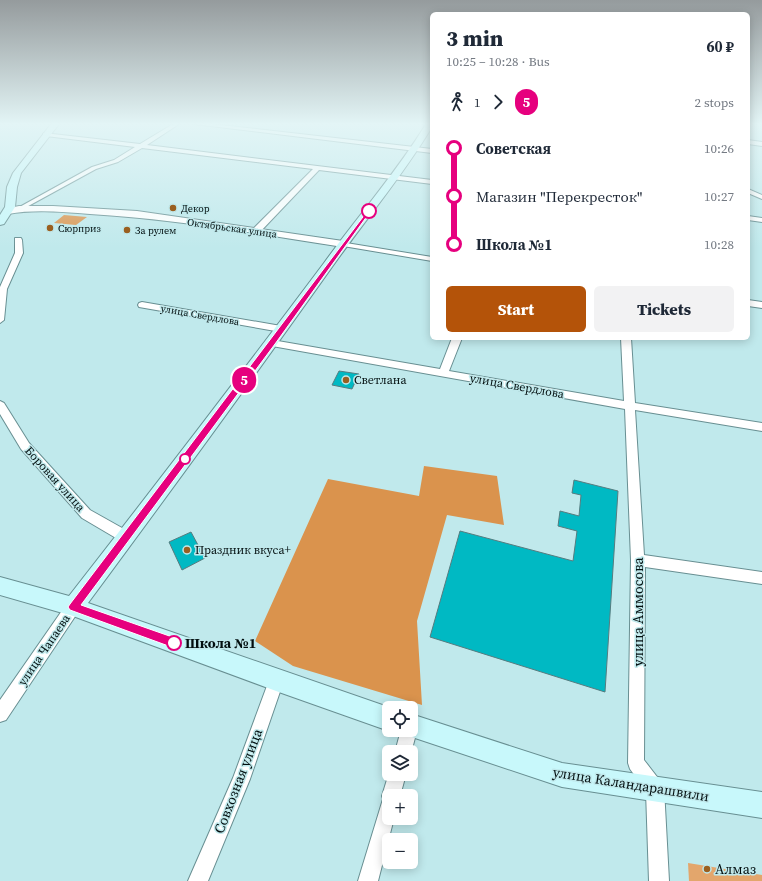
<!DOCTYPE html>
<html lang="en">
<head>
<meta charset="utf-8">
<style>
	:root { --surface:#fff; --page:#f2f2f3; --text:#1f2937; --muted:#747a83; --accent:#b45309 }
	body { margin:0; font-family:"Source Serif 4",serif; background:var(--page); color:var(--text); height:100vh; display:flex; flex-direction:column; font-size:15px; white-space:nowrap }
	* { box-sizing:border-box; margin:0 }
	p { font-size:13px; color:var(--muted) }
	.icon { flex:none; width:22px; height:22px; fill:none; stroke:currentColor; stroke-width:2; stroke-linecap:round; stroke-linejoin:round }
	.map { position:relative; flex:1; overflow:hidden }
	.panel { position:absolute; left:430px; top:12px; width:320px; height:328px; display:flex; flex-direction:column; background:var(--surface); border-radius:6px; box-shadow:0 2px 10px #0003 }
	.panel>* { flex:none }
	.badge { padding:0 8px; border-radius:13px; font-size:14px; line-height:26px }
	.buttons { position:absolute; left:382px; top:701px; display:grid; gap:8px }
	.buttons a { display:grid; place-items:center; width:36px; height:36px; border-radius:6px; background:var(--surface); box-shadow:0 2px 10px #0003; font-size:20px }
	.map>.badge { position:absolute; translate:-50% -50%; box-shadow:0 0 0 2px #fff }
	.legs { display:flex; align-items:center; gap:6px; height:44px; padding:0 16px; font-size:13px }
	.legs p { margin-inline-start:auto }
	.overview { display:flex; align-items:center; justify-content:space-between; height:68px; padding:0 16px }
	h1 { font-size:22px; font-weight:800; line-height:30px }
	.action { display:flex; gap:8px; margin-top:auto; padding:8px 16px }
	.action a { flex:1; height:46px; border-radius:6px; background:var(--accent); color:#fff; font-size:16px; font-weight:800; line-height:46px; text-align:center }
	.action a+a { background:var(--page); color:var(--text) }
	ul { padding:0 16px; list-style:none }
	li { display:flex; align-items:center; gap:14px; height:48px; font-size:15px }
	li i { display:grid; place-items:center; width:6px; height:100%; margin:0 5px; background:currentColor }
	li i::after { content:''; width:10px; height:10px; margin:-5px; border:3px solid; border-radius:50%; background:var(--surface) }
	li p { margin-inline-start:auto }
	li:first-child i { background:linear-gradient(#0000 50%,currentColor 0) }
	li:last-child i { background:linear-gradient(currentColor 50%,#0000 0) }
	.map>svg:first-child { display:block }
	.green { fill:#e3a66c }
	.forest { fill:#da934d }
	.building { fill:#00b9c3; stroke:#567c7f }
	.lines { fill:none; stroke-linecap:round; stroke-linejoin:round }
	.minor-casing { stroke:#688f92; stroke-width:2 }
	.tertiary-casing { stroke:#688f92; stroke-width:2 }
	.secondary-casing { stroke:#688f92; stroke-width:2 }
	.minor { fill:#fff; fill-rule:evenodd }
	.tertiary { fill:#fff; fill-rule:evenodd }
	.secondary { fill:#c8f8fb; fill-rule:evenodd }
	.line-1 { fill:#e6007e; stroke:#fff }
	.poi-dot { fill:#9a5f20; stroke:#c0e9ec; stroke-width:1.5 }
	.stop-1-dot { fill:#fff; stroke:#e6007e; stroke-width:2 }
	.labels { text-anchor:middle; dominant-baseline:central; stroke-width:3; stroke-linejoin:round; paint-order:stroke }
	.far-poi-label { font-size:10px; fill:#020e0f; stroke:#c0e9ec; text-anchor:start }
	.far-street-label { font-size:10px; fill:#020e0f; stroke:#c0e9ec }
	.poi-label { font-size:12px; fill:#020e0f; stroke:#c0e9ec; text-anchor:start }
	.street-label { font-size:12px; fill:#020e0f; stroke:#c0e9ec }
	.near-street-label { font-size:14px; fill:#020e0f; stroke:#c0e9ec }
	.near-stop-label { font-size:14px; font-weight:bold; fill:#020e0f; stroke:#c0e9ec; text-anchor:start }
	.near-poi-label { font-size:14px; fill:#020e0f; stroke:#c0e9ec; text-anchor:start }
</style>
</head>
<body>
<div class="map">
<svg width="762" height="881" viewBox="0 0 762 881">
	<rect width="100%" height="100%" fill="#c0e9ec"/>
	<path class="green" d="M 688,863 L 762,875 L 762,881 L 689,881 Z"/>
	<path class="forest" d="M 64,215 L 87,217 L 76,225 L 54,223 Z
		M 424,466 L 497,476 L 504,525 L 447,515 L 417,621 L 422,705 L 293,666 L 255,641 L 328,479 L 419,496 Z"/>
	<path class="building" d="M 339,371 L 359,374 L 352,389 L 332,385 Z
		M 574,480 L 618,491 L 605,692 L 430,637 L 460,531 L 573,561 L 577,531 L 558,526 L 560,511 L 579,516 L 581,495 L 572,493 Z
		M 191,532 L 205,558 L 182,570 L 169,542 Z"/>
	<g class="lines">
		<g class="minor-casing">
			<path id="minor" d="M 173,124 L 179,124 L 147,145 L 432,180 L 432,184 L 319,170 L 259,233 L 256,233 L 252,231 L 253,229 L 313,169 L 142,148 L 118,162 L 96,169 L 21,210 L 16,209 L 92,167 L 114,160 L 135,147 L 46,136 L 43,134 L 44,133 L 140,144 Z
				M 194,124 L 212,124 L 432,149 L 432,153 Z
				M 748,140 L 762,142 L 762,146 L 748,144 Z
				M 748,189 L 762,195 L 762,199 L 748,193 Z
				M 748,216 L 762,218 L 762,222 L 748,220 Z
				M 15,238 L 21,238 L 22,240 L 23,253 L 7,289 L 4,320 L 0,323 L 0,287 L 15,253 Z
				M 340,242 L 432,257 L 432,261 L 343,246 L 340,246 Z
				M 748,300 L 762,302 L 762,308 L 748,306 Z
				M 142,302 L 281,326 L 285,329 L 281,332 L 139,307 L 138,305 L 139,303 Z
				M 452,338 L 462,338 L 449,371 L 624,401 L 621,338 L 631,338 L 635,403 L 762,423 L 762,431 L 635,410 L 644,555 L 762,572 L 762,584 L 645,567 L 644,760 L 661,782 L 664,788 L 669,881 L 649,881 L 646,791 L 630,769 L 628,763 L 631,560 L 625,409 L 272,346 L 267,343 L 272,340 L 440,369 Z
				M 0,401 L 4,403 L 29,443 L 90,510 L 131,533 L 132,537 L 131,541 L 126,542 L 121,541 L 82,518 L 21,449 L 0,414 Z
				M 73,601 L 78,602 L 80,607 L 78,612 L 6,720 L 0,722 L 0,700 L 68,602 Z
				M 276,672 L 281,675 L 284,680 L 250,779 L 208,881 L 188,881 L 233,778 L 271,675 Z
				M 411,723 L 415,724 L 417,730 L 411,753 L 395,752 L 401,730 L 411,730 Z
				M 389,773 L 389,774 L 406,774 L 400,796 L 389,796 L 389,818 L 394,818 L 378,881 L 358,881 L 383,799 L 382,796 Z"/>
		</g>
		<g class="tertiary-casing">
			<path id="tertiary" d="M 19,206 L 53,206 L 137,211 L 343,241 L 348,244 L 343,247 C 259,234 175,219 90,214 C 63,212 35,209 8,214 L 4,211 L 5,209 Z"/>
		</g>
		<g class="secondary-casing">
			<path id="secondary" d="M 51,124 L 59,124 L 21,173 L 17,187 L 15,207 L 4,224 L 0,225 L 0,215 L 5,207 L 7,187 L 13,173 Z
				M 426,124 L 432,124 L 432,127 C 402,177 365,220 332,267 C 252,380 170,492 88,603 L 391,708 L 389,708 L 389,730 L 391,730 L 389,731 L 276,691 L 73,616 L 0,595 L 0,577 L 69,596 C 155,486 240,375 324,263 C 358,216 396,173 426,124 Z
				M 411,714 L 562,763 L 762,792 L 762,818 L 562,787 L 403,734 L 401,730 L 411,730 Z"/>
		</g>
		<use href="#minor" class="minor"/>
		<use href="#tertiary" class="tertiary"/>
		<use href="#secondary" class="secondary"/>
	</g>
	<linearGradient id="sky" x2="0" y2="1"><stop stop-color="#959b9d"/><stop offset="0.5" stop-color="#e3f5f6"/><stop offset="1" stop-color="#e3f5f6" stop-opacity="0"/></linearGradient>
	<rect width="762" height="248" fill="url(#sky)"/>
	<path class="line-1" d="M 369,209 L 370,212 L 275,344 L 81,605 L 178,639 L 179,643 L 178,646 L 174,648 L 70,610 L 68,607 L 70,604 Z"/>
	<g class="poi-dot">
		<circle cx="173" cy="208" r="4"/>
		<circle cx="50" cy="228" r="4"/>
		<circle cx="127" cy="230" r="4"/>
		<circle cx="346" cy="380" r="4"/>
		<circle cx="187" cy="550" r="4"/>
		<circle cx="707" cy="869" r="4"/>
	</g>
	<g class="stop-1-dot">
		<circle cx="369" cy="211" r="7"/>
		<circle cx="185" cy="459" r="5"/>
		<circle cx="174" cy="643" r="7"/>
	</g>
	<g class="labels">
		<g class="far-poi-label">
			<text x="181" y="208">Декор</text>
			<text x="58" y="228">Сюрприз</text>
			<text x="135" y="230">За рулем</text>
		</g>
		<g class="far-street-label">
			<text transform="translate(232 228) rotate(8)">Октябрьская улица</text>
			<text transform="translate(200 315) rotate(10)">улица Свердлова</text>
		</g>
		<g class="poi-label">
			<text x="354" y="380">Светлана</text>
			<text x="195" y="550">Праздник вкуса+</text>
		</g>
		<g class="street-label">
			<text transform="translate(517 386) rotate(10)">улица Свердлова</text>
			<text transform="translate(55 479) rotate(48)">Боровая улица</text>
			<text transform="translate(44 650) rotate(-56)">улица Чапаева</text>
		</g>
		<g class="near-street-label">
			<text transform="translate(638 612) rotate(-90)">улица Аммосова</text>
			<text transform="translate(238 781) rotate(-69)">Совхозная улица</text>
			<text transform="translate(631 784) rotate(9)">улица Каландарашвили</text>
		</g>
		<g class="near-stop-label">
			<text x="185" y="643">Школа №1</text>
		</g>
		<g class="near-poi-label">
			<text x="715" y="869">Алмаз</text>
		</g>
	</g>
</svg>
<div class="buttons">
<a><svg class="icon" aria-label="locate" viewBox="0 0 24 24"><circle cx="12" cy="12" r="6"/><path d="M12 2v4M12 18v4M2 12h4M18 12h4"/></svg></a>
<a><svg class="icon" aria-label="layers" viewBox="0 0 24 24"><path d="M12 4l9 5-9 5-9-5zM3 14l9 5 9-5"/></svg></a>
<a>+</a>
<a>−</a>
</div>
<b class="badge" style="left:244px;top:380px;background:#e6007e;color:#fff">5</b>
<section class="panel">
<div class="overview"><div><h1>3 min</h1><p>10:25 – 10:28 · Bus</p></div><b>60 ₽</b></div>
<div class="legs"><svg class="icon" aria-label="walk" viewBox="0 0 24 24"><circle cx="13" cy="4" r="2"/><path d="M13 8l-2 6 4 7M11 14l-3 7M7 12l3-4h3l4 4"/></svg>1<svg class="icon" aria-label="forward" viewBox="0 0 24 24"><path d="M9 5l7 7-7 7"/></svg><b class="badge" style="background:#e6007e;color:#fff">5</b><p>2 stops</p></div>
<ul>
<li><i style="color:#e6007e"></i><b>Советская</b><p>10:26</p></li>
<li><i style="color:#e6007e"></i><span>Магазин &quot;Перекресток&quot;</span><p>10:27</p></li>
<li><i style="color:#e6007e"></i><b>Школа №1</b><p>10:28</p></li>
</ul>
<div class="action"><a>Start</a><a>Tickets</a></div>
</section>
</div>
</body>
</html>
